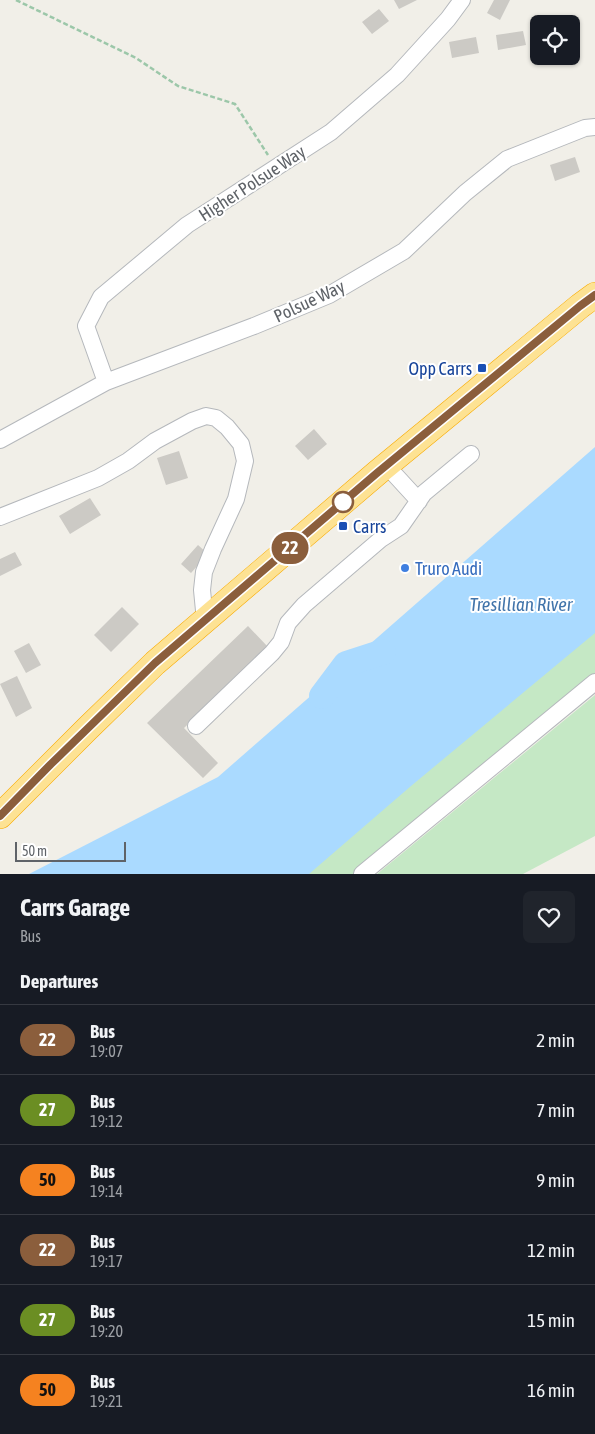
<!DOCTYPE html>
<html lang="en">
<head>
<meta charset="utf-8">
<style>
	:root { --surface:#171b24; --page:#20242c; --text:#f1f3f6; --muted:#9ea1a6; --line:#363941 }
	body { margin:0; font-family:"Asap Condensed",sans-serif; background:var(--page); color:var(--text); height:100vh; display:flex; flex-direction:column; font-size:19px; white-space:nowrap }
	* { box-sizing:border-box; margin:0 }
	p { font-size:16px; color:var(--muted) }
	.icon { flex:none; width:28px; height:28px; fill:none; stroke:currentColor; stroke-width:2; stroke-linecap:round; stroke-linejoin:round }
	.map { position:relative; height:874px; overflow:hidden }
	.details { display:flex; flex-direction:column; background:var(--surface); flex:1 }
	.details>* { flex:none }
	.badge { padding:0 10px; border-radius:16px; font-size:18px; line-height:32px }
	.tools { position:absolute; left:530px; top:15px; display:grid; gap:10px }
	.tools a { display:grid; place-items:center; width:50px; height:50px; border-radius:8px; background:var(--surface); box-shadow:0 1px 4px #0004; font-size:25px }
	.scale { position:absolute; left:15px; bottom:12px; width:111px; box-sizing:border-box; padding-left:5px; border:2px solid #5f6368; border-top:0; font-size:14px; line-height:18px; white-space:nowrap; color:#5f6368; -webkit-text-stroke:4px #fff; paint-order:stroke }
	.map>.badge { position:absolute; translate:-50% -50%; box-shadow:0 0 0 2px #fff }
	h2 { padding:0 20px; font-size:19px; line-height:45px }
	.round { display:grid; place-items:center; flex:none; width:52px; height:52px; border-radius:8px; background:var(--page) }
	.summary { display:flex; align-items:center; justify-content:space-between; height:85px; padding:0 20px }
	h1 { font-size:24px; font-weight:700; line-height:38px }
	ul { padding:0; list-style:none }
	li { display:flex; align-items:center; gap:15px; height:70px; padding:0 20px; border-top:1px solid var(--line) }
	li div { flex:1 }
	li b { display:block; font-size:19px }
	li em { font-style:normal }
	li .badge { min-width:55px; font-weight:700; text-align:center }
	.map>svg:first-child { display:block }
	.green { fill:#c5e8c5 }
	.water { fill:#aadaff }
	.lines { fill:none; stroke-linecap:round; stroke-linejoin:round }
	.river { stroke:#aadaff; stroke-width:26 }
	.building { fill:#cccac5 }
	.minor-casing { stroke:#b5b8bc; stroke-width:18 }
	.highway-casing { stroke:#f9ab00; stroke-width:26 }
	.path { stroke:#9cc7a9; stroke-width:2.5; stroke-dasharray:5 2.5; stroke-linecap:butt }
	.minor { stroke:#fff; stroke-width:16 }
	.highway { stroke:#fde293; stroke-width:25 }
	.line-casing { stroke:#fff; stroke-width:11 }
	.line { stroke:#8b5e3c; stroke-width:8 }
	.transit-dot { fill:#1a4fb4; stroke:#fff; stroke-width:2 }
	.stop-dot { fill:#fff; stroke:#8b5e3c; stroke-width:2.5 }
	.shop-dot { fill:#3f7fe0; stroke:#fff; stroke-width:2 }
	.labels { text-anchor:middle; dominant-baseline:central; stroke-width:4; stroke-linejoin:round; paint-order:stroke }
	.street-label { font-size:18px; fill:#5f6368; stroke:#fff }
	.transit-label { font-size:18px; fill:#164399; stroke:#fff; text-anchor:end }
	.shop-label { font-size:18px; fill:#366cbe; stroke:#fff; text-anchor:start }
	.water-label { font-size:19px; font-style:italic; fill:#4174aa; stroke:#fff }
</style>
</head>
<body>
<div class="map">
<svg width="595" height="874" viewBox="0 0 595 874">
	<rect width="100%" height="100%" fill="#f1efe8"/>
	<path class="green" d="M 595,607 L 595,678 L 354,874 L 256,874 Z
		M 595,695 L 595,836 L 523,874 L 377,874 Z"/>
	<path class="water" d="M 595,447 L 595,633 L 411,786 L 309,874 L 29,874 L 218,777 Z"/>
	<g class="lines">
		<path class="river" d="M 322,696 L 346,664 L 383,652"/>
	</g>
	<path class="building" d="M 394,0 L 417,0 L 399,9 Z
		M 494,0 L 510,0 L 500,20 L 487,13 Z
		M 379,9 L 389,21 L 372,34 L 362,22 Z
		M 523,31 L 526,45 L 498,50 L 496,35 Z
		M 476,37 L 479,53 L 452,58 L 449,42 Z
		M 575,157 L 580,172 L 555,181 L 550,165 Z
		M 314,429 L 327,444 L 308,460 L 295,446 Z
		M 179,451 L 188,478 L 166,485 L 157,458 Z
		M 90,498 L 101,515 L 70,534 L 59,516 Z
		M 198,545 L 208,554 L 191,573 L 181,564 Z
		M 15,552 L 22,565 L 0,576 L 0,559 Z
		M 122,607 L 139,624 L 111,652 L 94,635 Z
		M 248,626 L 268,647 L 184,728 L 218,763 L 203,778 L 147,723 Z
		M 29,643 L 41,665 L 26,673 L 14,651 Z
		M 17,676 L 32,708 L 16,717 L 0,684 Z"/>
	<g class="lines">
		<g class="minor-casing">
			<path id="minor" d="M 106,382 L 86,326 L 101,297 L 187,225 L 331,132 L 397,75 L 448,19 L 462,0
				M 0,440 L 106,382 L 254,326 L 329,295 L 404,251 L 465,193 L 507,159 L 585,128 L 595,127
				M 386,465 L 419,501
				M 0,517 L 98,478 L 128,461 L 155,441 L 192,421 L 206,416 L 216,418 L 227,427 L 241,444 L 245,461 L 236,499 L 213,549 L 204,572 L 202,590 L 205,621
				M 196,726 L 272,653 L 281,642 L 288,623 L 304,605 L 381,539 L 401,526 L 424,493 L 471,454
				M 362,874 L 595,682"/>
		</g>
		<g class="highway-casing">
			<path id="highway" d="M 0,816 L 88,728 L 155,663 L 377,473 L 580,306 L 595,295"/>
		</g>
		<path class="path" d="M 16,0 L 136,58 L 178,86 L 235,104 L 268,155"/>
		<use href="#minor" class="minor"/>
		<use href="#highway" class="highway"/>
	</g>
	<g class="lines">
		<g class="line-casing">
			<path id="line" d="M 0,816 L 51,764 L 155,663 L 377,473 L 580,306 L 595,295"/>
		</g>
		<use href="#line" class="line"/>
	</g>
	<g class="transit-dot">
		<rect x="477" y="363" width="10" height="10" rx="2.5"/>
		<rect x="338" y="521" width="10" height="10" rx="2.5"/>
	</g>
	<circle class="stop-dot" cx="343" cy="502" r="10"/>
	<circle class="shop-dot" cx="405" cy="568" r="5"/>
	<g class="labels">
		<g class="street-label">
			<text transform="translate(252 183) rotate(-33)">Higher Polsue Way</text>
			<text transform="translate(309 301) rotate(-25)">Polsue Way</text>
		</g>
		<g class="transit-label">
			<text x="472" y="368">Opp Carrs</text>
			<text x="353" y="526" text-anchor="start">Carrs</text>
		</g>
		<g class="shop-label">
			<text x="415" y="568">Truro Audi</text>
		</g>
		<g class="water-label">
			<text x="521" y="604">Tresillian River</text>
		</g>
	</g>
</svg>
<div class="tools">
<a><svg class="icon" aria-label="locate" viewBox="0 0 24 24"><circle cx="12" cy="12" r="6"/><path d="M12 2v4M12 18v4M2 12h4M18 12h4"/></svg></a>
</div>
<div class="scale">50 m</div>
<b class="badge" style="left:290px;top:548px;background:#8b5e3c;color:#fff">22</b>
</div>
<section class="details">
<div class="summary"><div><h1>Carrs Garage</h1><p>Bus</p></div><a class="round"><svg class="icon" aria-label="heart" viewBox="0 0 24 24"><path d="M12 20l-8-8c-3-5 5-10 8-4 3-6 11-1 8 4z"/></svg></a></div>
<h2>Departures</h2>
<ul>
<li><span class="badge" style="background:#8b5e3c;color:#fff">22</span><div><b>Bus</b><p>19:07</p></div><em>2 min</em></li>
<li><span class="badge" style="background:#6b8e23;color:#fff">27</span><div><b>Bus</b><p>19:12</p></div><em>7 min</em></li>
<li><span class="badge" style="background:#f58220;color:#111">50</span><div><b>Bus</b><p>19:14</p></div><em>9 min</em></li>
<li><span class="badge" style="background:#8b5e3c;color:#fff">22</span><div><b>Bus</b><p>19:17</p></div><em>12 min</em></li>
<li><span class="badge" style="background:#6b8e23;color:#fff">27</span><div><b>Bus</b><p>19:20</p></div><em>15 min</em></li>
<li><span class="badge" style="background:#f58220;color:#111">50</span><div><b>Bus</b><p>19:21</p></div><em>16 min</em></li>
</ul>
</section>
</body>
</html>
